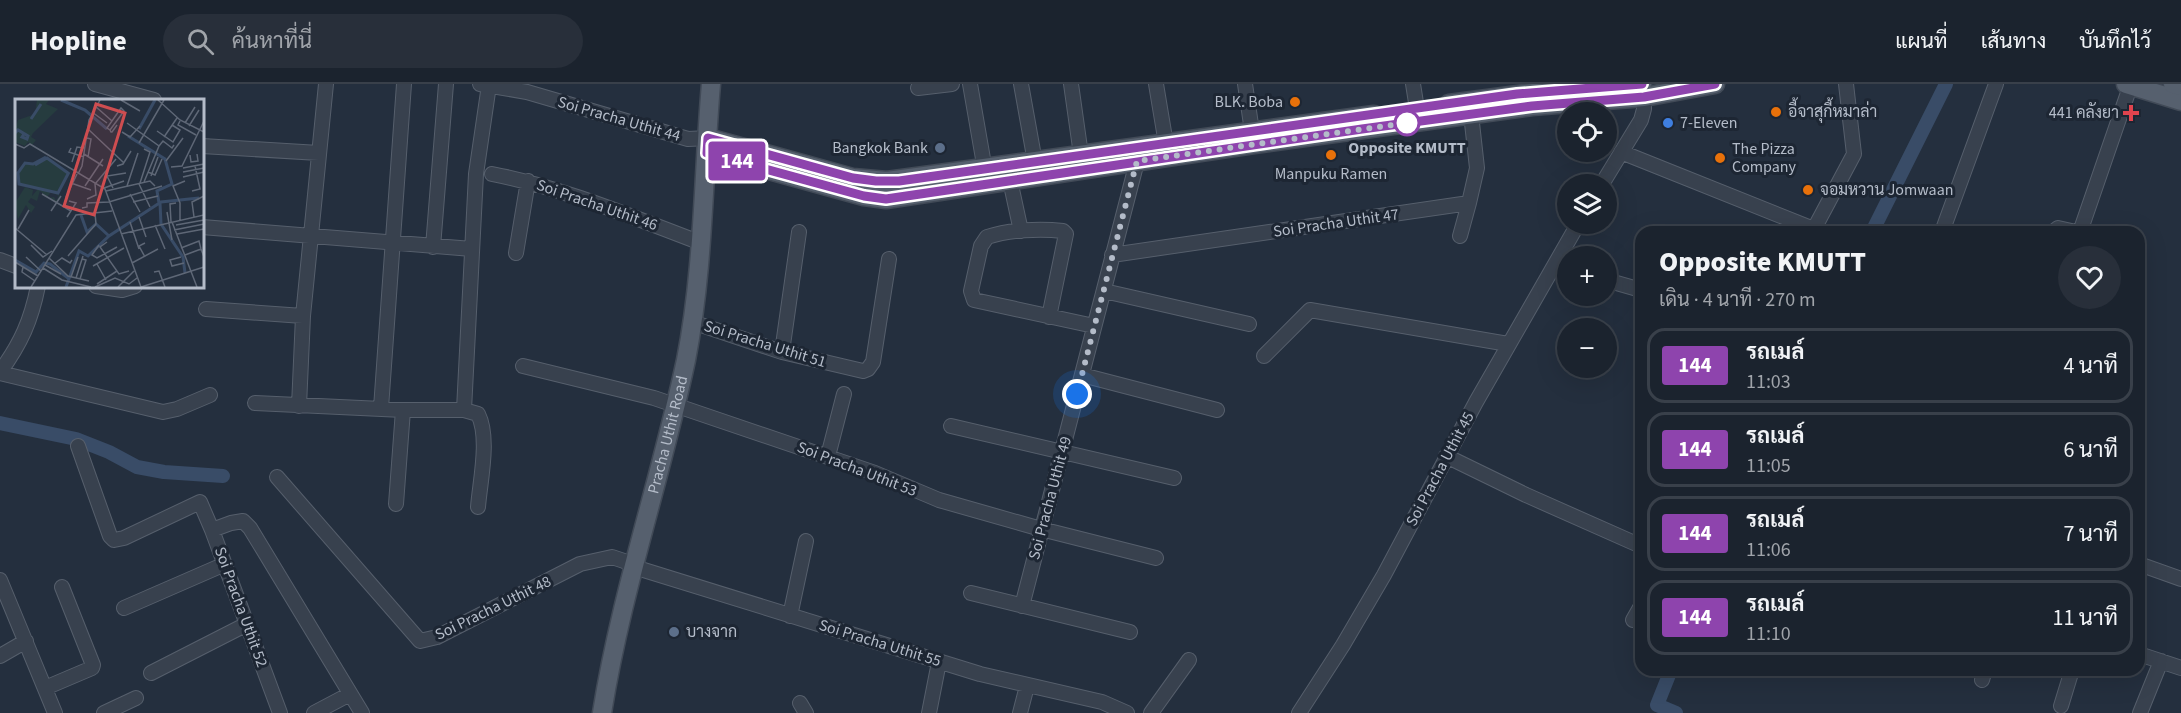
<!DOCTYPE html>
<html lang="th">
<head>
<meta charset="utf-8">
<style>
	:root { --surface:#1b232e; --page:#282f3a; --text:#f1f3f6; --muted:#a0a4aa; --line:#39404a }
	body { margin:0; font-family:"Source Sans 3",Sarabun,sans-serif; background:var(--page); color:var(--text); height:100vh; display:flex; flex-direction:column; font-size:22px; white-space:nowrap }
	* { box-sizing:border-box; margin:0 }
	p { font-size:20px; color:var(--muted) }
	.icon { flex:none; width:33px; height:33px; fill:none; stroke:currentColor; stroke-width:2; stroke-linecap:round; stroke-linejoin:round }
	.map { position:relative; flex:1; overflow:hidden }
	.sheet { position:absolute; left:1635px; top:142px; width:510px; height:450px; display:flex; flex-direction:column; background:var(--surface); border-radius:18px; box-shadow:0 6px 24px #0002,0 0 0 2px var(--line) }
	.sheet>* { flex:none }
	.badge { padding:0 12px; border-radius:4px; font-size:21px; line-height:39px }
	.buttons { position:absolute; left:1557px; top:18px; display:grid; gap:12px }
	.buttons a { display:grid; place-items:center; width:60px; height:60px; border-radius:50%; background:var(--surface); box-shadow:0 6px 24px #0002,0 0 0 2px var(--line); font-size:30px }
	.you { position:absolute; width:30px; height:30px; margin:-15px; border:4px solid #fff; border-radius:50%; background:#1a73e8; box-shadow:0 0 0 9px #1a73e833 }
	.map>.badge { position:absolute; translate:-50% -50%; box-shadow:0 0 0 3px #fff }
	.round { display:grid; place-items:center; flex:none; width:63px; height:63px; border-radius:32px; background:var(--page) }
	.headline { display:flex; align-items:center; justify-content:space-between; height:102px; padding:0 24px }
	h1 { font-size:28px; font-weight:800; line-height:45px }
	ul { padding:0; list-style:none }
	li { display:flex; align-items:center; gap:18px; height:75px; margin:0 12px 9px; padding:0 12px; border:3px solid var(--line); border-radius:18px }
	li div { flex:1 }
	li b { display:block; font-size:22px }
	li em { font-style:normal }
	li .badge { min-width:66px; font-weight:700; text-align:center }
	header { display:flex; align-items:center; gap:36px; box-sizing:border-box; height:84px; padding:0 30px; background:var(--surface); border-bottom:2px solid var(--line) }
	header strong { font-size:28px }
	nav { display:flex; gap:33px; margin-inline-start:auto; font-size:21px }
	.search { width:420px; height:54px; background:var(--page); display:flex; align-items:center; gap:15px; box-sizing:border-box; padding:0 21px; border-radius:33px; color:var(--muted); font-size:22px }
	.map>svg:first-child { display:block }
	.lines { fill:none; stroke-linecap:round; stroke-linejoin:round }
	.canal { stroke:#394c67; stroke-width:14 }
	.minor-casing { stroke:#565f6c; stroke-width:16 }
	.major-casing { stroke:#414a57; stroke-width:21 }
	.minor { stroke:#38414e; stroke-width:14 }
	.major { stroke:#56606e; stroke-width:18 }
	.line-casing { stroke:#fff; stroke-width:14 }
	.line { stroke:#8e44ad; stroke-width:9 }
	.walk { stroke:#b4bcc9; stroke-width:6; stroke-dasharray:0 10.8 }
	.food-dot { fill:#e8710a; stroke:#1d2633; stroke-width:2 }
	.health-dot { fill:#e0444e; stroke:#1d2633; stroke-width:2 }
	.stop-dot { fill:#fff; stroke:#8e44ad; stroke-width:3 }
	.shop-dot { fill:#3f7fe0; stroke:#1d2633; stroke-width:2 }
	.service-dot { fill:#5c6f8a; stroke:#1d2633; stroke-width:2 }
	.labels { text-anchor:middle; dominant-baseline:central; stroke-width:6; stroke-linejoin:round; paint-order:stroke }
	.poi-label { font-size:16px; fill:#b4bcc9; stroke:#1d2633; text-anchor:start }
	.street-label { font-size:16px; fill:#b4bcc9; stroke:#1d2633 }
	.stop-label { font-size:16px; font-weight:bold; fill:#b4bcc9; stroke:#1d2633 }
	.inset-river { fill:none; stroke:#394c67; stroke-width:3 }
	.inset-road { fill:none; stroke:#5e6776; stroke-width:1.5 }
	.view { fill:#ce4d50; fill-opacity:0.15; stroke:#ce4d50; stroke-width:3 }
	.inset-edge { fill:none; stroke:#b4bcc9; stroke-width:3 }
</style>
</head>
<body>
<header>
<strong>Hopline</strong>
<div class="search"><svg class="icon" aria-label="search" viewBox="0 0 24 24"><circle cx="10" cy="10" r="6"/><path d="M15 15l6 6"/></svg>ค้นหาที่นี่</div>
<nav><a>แผนที่</a><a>เส้นทาง</a><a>บันทึกไว้</a></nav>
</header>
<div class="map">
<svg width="2181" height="629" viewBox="0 0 2181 629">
	<rect width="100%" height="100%" fill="#242f3e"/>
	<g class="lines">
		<path class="canal" d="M 1872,148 L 1946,0
			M 0,339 L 76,355 L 109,368 L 137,383 L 164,388 L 223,392
			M 1671,586 L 1657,621 L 1676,629"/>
		<g class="minor-casing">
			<path id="minor" d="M 95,0 L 154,16
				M 480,0 L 527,8 L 688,55 L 708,54
				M 970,0 L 986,92
				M 1021,0 L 1035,78
				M 1071,0 L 1082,78
				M 1156,0 L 1167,66
				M 1245,0 L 1253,54
				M 1413,0 L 1417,25
				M 918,4 L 952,0
				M 202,62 L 319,69
				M 1621,68 L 1821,148
				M 1008,87 L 1021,147
				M 492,90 C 564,104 632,133 701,159
				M 1602,100 L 1641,36 L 1644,25 L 1644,6
				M 202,143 L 472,165
				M 1814,145 L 1854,70 L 1846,0
				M 1942,148 L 1996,0
				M 2053,148 L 2058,144 L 2076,148
				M 2080,148 L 2131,0
				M 1460,152 L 1469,119
				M 433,163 L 446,0
				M 516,169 L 528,97
				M 1112,171 L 1469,119 L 1477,84 L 1471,30
				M 0,176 L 16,182
				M 1606,196 L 1641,206
				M 96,202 L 122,206 L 135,202
				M 1104,207 L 1249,240
				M 206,225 L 303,232
				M 1049,233 L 1066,150 L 1063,147 C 1039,144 1009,146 987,153 L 981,162 L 971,207 L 974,216 L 1094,242
				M 692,238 L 782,268 L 863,287 L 868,285 L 873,278 L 889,175
				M 782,268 L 799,148
				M 1264,272 L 1310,226 L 1508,260
				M 523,282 L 654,314 L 875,389 L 939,416 L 1041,445 L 1156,474
				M 0,288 C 21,259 31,237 38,202
				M 0,289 L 163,328 L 177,325 L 210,311
				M 1082,291 L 1217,326
				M 255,319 L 403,326 L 464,326 L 478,330 C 490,354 480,397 478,423
				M 299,322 L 303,232 L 326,0
				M 381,324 L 404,0
				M 464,326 L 476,90 L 489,1
				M 951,342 L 1174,394
				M 78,362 L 110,452 L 114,456 L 124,454 L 200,418 L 212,446 L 280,629
				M 828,372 L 844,310
				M 1446,372 L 1526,411 L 1641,462
				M 277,393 L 420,557 L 437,553 L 580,480 L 612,473 L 624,477 L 634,483 L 980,590 L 1102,618 L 1127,629
				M 396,420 L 403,326
				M 212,446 L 231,439 L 243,437 L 250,444 L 362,629
				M 2139,480 L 2181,495
				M 0,496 L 55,629
				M 971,509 L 1130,548
				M 1022,522 L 1139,70
				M 124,524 L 225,480
				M 790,532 L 806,457
				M 1633,536 L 1641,522
				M 2139,570 L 2181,584
				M 0,572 L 26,557
				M 151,589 L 247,540
				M 1982,596 L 1985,586
				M 45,604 L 92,584 L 93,581 L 62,503
				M 800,619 L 806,629
				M 2061,622 L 2072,586
				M 104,629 L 136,614
				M 314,629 L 350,610
				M 929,629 L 939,578
				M 1020,629 L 1027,602
				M 1151,629 L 1189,576
				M 1299,629 L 1343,561 L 1384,491 L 1476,318 L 1578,140
				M 2140,629 L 2161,577"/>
		</g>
		<g class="major-casing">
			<g id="major">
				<path d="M 2126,0 L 2181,17"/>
				<path d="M 2173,0 L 2181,2"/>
				<path d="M 1449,20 L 1548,7 L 1642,0"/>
				<path d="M 708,54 L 853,94 L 887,97 L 1374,31"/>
				<path d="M 707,69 L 864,112 L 886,115 L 1254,60 L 1532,22 L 1644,13 L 1715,0"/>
				<path id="s1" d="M 602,629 C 621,509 661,394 686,276 C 704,185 703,92 711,0"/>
			</g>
		</g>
		<use href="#minor" class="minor"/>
		<use href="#major" class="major"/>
	</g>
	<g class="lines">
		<g class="line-casing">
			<path id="line" d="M 1642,0 L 1517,10 L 899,97 L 876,97 L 853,94 L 708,54 L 707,69 L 864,112 L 886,115 L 1362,45 L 1532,22 L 1644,13 L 1715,0"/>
		</g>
		<use href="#line" class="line"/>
		<path class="walk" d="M 1077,310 L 1137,77 L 1407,39"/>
	</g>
	<g class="food-dot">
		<circle cx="1295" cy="18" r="6"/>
		<circle cx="1776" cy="28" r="6"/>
		<circle cx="1331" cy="71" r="6"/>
		<circle cx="1720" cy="74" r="6"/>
		<circle cx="1808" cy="106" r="6"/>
	</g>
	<path class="health-dot" d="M2128 20h6v6h6v6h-6v6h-6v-6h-6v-6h6z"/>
	<circle class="stop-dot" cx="1407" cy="39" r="12"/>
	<circle class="shop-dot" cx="1668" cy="39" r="6"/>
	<g class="service-dot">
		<circle cx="940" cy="64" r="6"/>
		<circle cx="674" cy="548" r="6"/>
	</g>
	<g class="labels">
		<g class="poi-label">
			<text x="1283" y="18" text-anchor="end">BLK. Boba</text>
			<text x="1788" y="28">อี้จาสุกี้หมาล่า</text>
			<text x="2119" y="29" text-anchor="end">441 คลังยา</text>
			<text x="1680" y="39">7-Eleven</text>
			<text x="928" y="64" text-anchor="end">Bangkok Bank</text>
			<text x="1732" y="65">The Pizza<tspan x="1732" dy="18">Company</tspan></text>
			<text x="1331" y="90" text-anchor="middle">Manpuku Ramen</text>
			<text x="1820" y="106">จอมหวาน Jomwaan</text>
			<text x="686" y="548">บางจาก</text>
		</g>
		<g class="street-label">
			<text transform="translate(619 35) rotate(16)">Soi Pracha Uthit 44</text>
			<text transform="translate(597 121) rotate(19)">Soi Pracha Uthit 46</text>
			<text transform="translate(1336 139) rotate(-8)">Soi Pracha Uthit 47</text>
			<text transform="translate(765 260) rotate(17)">Soi Pracha Uthit 51</text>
			<text stroke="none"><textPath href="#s1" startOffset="286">Pracha Uthit Road</textPath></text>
			<text transform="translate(857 385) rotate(21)">Soi Pracha Uthit 53</text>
			<text transform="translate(1440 385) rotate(-62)">Soi Pracha Uthit 45</text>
			<text transform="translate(1050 414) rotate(-75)">Soi Pracha Uthit 49</text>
			<text transform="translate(241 523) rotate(70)">Soi Pracha Uthit 52</text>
			<text transform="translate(493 524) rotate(-26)">Soi Pracha Uthit 48</text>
			<text transform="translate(880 559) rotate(17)">Soi Pracha Uthit 55</text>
		</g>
		<g class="stop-label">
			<text x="1407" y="64">Opposite KMUTT</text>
		</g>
	</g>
	<g transform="translate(15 15)">
		<rect width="189" height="189" fill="#242f3e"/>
		<path d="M 22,1 L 34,1 L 31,5 L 43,10 L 18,34 L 16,38 L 21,41 L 17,46 L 13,43 L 10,47 L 0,43 L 0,30 L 3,21 L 20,15 ZM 32,58 L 53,73 L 41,94 L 45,97 L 42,104 L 34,99 L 39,98 L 41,102 L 44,97 L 36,93 L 32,98 L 25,92 L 22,102 L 16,99 L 13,103 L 20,108 L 16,114 L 11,106 L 3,120 L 0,104 L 10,88 L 18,91 L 17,97 L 23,90 L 4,84 L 4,72 L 12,63 L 17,66 Z" fill="#263c3f"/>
		<path class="inset-river" d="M 46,1 L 70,11 L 92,30M 16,20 L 26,5M 124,30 L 140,1M 0,34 L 3,31 L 13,37 L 12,40 L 7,38 L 9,35M 113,37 L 150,60 L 157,85 L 142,92 L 144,104M 31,58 L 18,65 L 10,64 L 3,74 L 4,85 L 43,94 L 54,73M 20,66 L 32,59 L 53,74M 145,104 L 146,125 L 168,158 L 170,174M 66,116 L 72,133 L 81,125 L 94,137M 0,161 L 21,173 L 29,164 L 35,165 L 53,179M 51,188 L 64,152 L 73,157 L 94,137 L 146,103 L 184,99"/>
		<path class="inset-road" d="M 106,1 L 125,12M 143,1 L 165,21 L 189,33M 80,7 L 97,22M 77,13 L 92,24M 165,22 L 163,26 L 181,36M 112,24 L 144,47 L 129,83M 170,24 L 180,8M 174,27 L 184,11M 73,30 L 109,64M 95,31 L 109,12 L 106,9 L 92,29 L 95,31 L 96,33 L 97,33 L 102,26M 142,32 L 158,43 L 165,31 L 157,26M 107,33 L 115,38 L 125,27M 149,38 L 162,19M 72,39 L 76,40 L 73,58M 124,44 L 149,1M 0,45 L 9,49 L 15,45 L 90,90 L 126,188M 144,47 L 148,42 L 157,49 L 159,46M 56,49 L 54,53 L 69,58M 69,55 L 88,67M 175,56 L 176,63 L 183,62 L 182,55M 151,62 L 168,39M 57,63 L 62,48 L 69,49M 102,67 L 108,65 L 116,52M 156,68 L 167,67 L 189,22M 168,69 L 189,65M 133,73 L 140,76 L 147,60M 168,73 L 189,69M 63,75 L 67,67 L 74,21 L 85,1M 136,77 L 143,58M 168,78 L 189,73M 56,84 L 76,91M 125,84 L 135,53 L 129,50M 124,85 L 135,108M 70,87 L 88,60M 112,87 L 123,54M 89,89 L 109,82M 98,89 L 92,77 L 111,74M 91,92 L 135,82 L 140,87M 177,92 L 185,90 L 180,67M 27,95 L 56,112M 115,95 L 125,113M 51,98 L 62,75M 72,100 L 81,96 L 80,85 L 101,60M 118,103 L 143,97M 67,109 L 72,108 L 72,104 L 94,103 L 147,87M 36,112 L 46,97M 152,113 L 157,141M 52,118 L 61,104 L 54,102M 124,118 L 131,138M 179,118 L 177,103 L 189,97M 165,121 L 165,104 L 158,87 L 170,82M 115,123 L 124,150M 156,123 L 155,105 L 161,104M 157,123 L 182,188M 140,126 L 150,150M 161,126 L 189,121M 0,129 L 32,156M 3,130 L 14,111M 159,131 L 189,125M 106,135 L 189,116 L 189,110M 162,135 L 189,130M 92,143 L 85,148 L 104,175 L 114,172M 130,144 L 124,147 L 130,158M 16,146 L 28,158 L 37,152M 84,146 L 77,156 L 82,159 L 102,148M 166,149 L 184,142 L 186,150M 170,156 L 186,150 L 189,158M 53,157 L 81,125 L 80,114M 11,158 L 26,172M 166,158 L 155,161 L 157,167 L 169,164M 34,159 L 53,177 L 74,182M 0,163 L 23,177M 117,164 L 143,150M 39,165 L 47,159 L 55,164 L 57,161M 82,165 L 91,181M 30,166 L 46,175M 78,167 L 109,149M 8,168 L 7,173 L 20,182M 28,169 L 47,181 L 76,188M 139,173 L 144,172 L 150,188M 56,178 L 63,158M 61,179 L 68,157M 65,180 L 71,161 L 67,160M 82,185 L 102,172M 16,188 L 61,116 L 97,112M 80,188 L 100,179 L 114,185 L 122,179M 103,188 L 119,172M 126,188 L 189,168"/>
		<path class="view" d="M 81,5 L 110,14 L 79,116 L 49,107 Z"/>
		<rect width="189" height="189" class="inset-edge"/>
	</g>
</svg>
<div class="buttons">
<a><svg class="icon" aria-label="locate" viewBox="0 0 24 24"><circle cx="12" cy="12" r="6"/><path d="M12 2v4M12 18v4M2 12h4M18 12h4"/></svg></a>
<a><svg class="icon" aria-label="layers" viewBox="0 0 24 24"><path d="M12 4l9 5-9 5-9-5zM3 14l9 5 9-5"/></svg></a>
<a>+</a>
<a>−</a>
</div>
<div class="you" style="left:1077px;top:310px"></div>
<b class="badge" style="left:737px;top:77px;background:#8e44ad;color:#fff">144</b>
<section class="sheet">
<div class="headline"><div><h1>Opposite KMUTT</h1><p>เดิน · 4 นาที · 270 m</p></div><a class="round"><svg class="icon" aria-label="heart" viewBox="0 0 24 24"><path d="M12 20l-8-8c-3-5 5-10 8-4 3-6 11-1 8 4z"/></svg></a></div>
<ul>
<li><span class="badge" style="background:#8e44ad;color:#fff">144</span><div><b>รถเมล์</b><p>11:03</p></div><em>4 นาที</em></li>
<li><span class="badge" style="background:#8e44ad;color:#fff">144</span><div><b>รถเมล์</b><p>11:05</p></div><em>6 นาที</em></li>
<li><span class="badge" style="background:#8e44ad;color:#fff">144</span><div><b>รถเมล์</b><p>11:06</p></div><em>7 นาที</em></li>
<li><span class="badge" style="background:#8e44ad;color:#fff">144</span><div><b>รถเมล์</b><p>11:10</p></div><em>11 นาที</em></li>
</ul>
</section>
</div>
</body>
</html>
